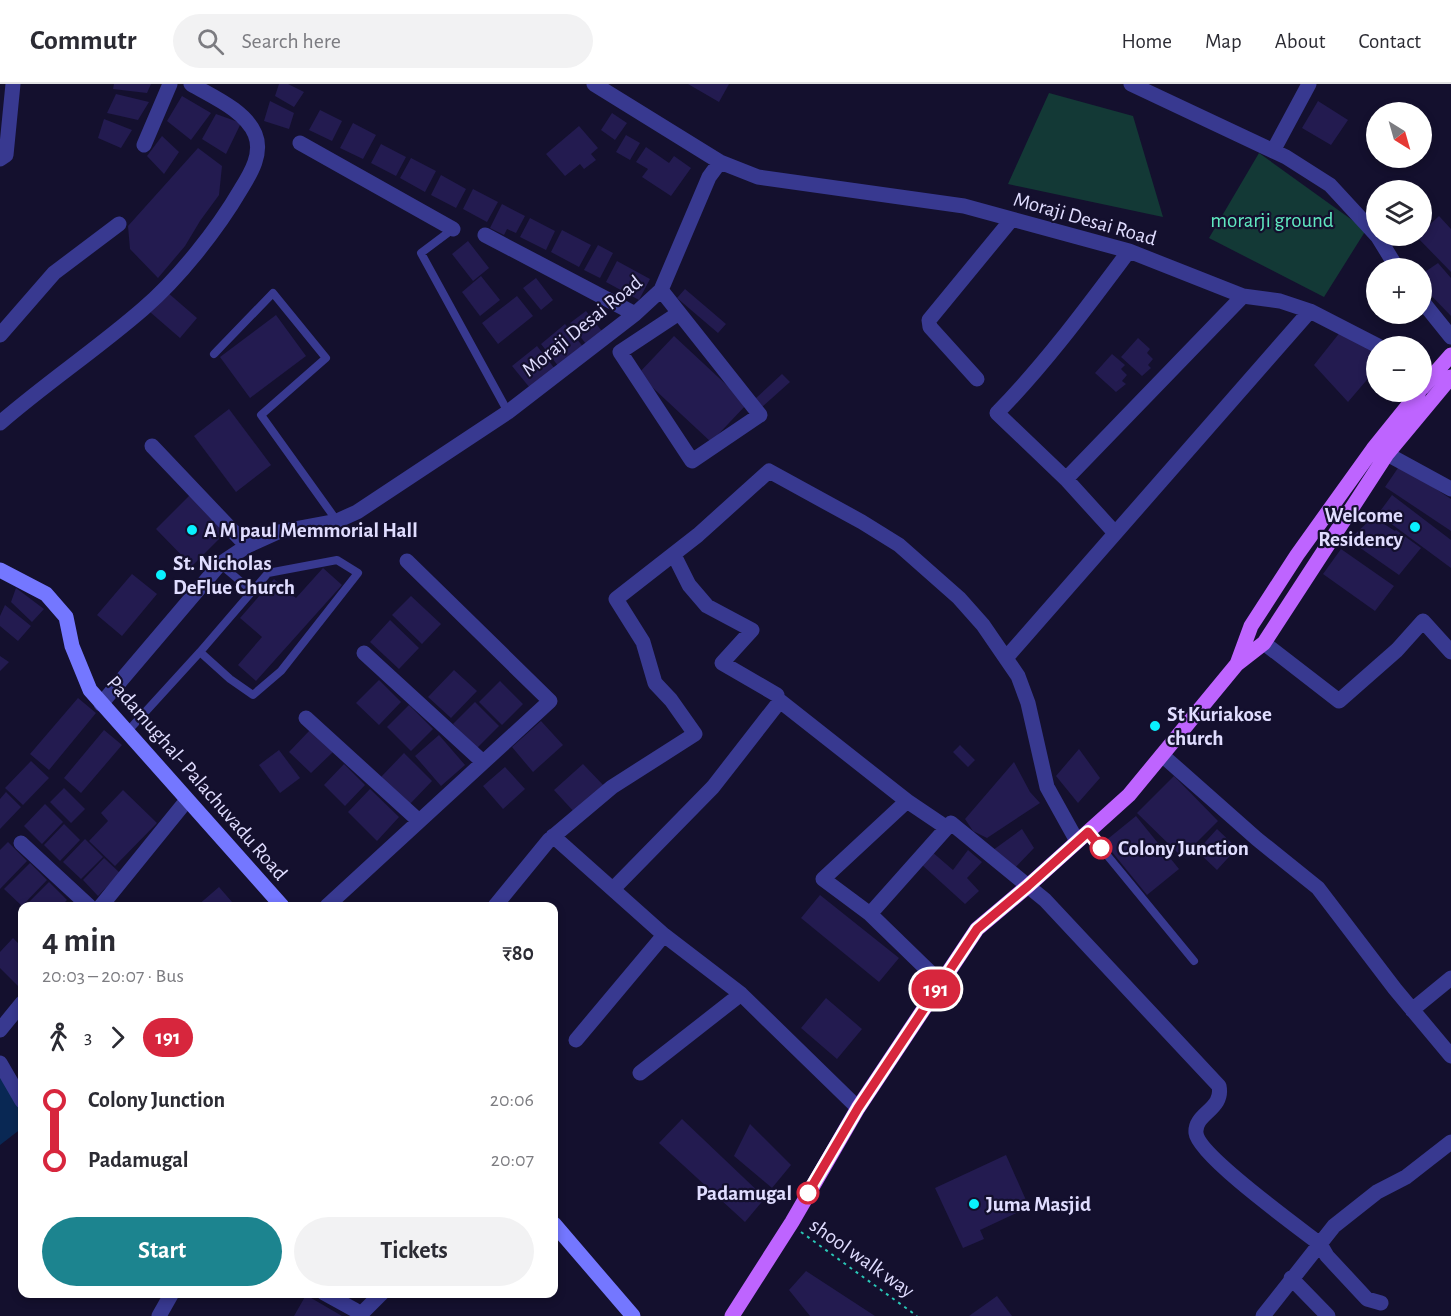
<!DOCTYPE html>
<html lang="en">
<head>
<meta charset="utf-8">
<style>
	:root { --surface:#fff; --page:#f2f2f3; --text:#2b2b33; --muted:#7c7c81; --line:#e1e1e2; --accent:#1c848f }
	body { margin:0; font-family:"Alegreya Sans",sans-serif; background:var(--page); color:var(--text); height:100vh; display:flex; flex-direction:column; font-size:22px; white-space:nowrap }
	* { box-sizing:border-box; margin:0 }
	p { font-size:20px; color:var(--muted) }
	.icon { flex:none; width:33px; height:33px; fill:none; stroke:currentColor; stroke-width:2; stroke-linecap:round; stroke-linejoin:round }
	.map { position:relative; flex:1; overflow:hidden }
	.panel { position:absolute; left:18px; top:818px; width:540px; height:396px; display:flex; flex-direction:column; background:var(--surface); border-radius:12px; box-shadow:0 3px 9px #0003 }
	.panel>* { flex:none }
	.badge { padding:0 12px; border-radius:20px; font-size:21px; line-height:39px }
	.needle { width:39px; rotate:143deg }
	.buttons { position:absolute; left:1366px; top:18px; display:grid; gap:12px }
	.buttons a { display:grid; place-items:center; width:66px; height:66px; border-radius:50%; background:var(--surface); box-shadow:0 3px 9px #0003; font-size:30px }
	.map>.badge { position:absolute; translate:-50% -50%; box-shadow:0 0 0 3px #fff }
	.legs { display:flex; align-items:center; gap:9px; height:66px; padding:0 24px; font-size:20px }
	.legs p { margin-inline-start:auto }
	.head { display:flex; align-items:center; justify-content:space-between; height:102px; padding:0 24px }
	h1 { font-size:33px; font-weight:700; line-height:45px }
	.action { display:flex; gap:12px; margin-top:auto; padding:12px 24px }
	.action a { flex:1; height:69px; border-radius:36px; background:var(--accent); color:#fff; font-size:24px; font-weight:700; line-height:69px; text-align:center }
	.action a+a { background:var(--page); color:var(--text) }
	ul { padding:0 24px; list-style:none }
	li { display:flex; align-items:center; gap:21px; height:60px; font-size:22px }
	li i { display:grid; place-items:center; width:9px; height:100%; margin:0 8px; background:currentColor }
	li i::after { content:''; width:15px; height:15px; margin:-8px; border:4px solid; border-radius:50%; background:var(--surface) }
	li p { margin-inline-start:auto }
	li:first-child i { background:linear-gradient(#0000 50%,currentColor 0) }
	li:last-child i { background:linear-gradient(currentColor 50%,#0000 0) }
	header { display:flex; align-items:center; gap:36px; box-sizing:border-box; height:84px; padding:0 30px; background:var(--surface); border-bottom:2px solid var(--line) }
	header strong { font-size:28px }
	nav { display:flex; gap:33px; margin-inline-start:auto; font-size:21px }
	.search { width:420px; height:54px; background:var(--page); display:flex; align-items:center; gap:15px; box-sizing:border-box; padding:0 21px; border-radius:33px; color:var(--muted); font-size:22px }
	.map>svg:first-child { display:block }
	.green { fill:#133936 }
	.water { fill:#092854 }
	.building { fill:#231b50 }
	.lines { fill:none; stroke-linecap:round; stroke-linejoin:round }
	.path { stroke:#29c8b7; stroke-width:2; stroke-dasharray:3 4.5; stroke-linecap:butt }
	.service { stroke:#383990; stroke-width:8 }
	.minor { stroke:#383990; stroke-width:15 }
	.secondary { stroke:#7477ff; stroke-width:15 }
	.primary { stroke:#be64ff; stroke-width:15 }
	.line-1-casing { stroke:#fff; stroke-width:14 }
	.line-1 { stroke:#d7263d; stroke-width:9 }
	.poi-dot { fill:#09f1ff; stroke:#14102e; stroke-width:2 }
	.stop-1-dot { fill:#fff; stroke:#d7263d; stroke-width:3 }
	.labels { text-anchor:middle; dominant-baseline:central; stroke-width:4.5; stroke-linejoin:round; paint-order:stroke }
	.street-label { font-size:21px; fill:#e0ddff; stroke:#14102e }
	.park-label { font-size:21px; fill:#60e9c0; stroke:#14102e }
	.poi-label { font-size:21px; font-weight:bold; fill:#e0ddff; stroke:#14102e; text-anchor:start }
	.stop-label { font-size:21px; font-weight:bold; fill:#e0ddff; stroke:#14102e; text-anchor:start }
</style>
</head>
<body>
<header>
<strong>Commutr</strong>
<div class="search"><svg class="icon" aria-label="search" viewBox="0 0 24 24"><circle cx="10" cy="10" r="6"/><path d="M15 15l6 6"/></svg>Search here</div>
<nav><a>Home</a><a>Map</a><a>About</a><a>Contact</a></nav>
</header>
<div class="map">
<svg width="1451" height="1232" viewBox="0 0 1451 1232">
	<rect width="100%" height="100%" fill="#14102e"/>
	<path class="green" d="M 1049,9 L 1133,32 L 1163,133 L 1008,100 Z
		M 1259,69 L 1366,146 L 1324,213 L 1209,154 Z"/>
	<path class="water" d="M 0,993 L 22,1019 L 22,1044 L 0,1061 Z"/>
	<path class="building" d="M 114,0 L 151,0 L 147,9 L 113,5 Z
		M 279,0 L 288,0 L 304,8 L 294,23 L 275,12 Z
		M 688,0 L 729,0 L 719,18 Z
		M 116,10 L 149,18 L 138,36 L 107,29 Z
		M 182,12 L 211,29 L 191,56 L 167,37 Z
		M 270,17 L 294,29 L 289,45 L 264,37 Z
		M 1318,17 L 1348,36 L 1331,61 L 1302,44 Z
		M 320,26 L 342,37 L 332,57 L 309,46 Z
		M 612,29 L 627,39 L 615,56 L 601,46 Z
		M 216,30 L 241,39 L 226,70 L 202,55 Z
		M 104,35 L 132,46 L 121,64 L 98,54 Z
		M 353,39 L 376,51 L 363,75 L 340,64 Z
		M 579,42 L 598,64 L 591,70 L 596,76 L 584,85 L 580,80 L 565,92 L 546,70 Z
		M 626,51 L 640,59 L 630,76 L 616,68 Z
		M 162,52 L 179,68 L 164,90 L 147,72 Z
		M 381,60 L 406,73 L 396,92 L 371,79 Z
		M 646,63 L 669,79 L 674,72 L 691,84 L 671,112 L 642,93 L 648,85 L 636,78 Z
		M 198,64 L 222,82 L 219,111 L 200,137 L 185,162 L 158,194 L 130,165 L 128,142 Z
		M 411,74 L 436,87 L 425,108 L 400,94 Z
		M 441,91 L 466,105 L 456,124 L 431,111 Z
		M 473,105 L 498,118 L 487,138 L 463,125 Z
		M 502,120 L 525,132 L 516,149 L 507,145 L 504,151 L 490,144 Z
		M 1439,132 L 1451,145 L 1451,188 L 1416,152 L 1422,152 L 1422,148 Z
		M 530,134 L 555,147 L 546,166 L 520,153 Z
		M 562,146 L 591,161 L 579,183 L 551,168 Z
		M 468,157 L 489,184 L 473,197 L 452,170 Z
		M 598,161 L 613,169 L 600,194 L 584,186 Z
		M 617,177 L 650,195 L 639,216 L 606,198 Z
		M 1438,179 L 1451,194 L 1451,232 L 1422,202 L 1422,190 Z
		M 481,192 L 500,216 L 480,232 L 462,208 Z
		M 536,194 L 553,216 L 541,226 L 523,204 Z
		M 685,205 L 726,240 L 718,249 L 677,214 Z
		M 167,208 L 197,234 L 180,254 L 150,228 Z
		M 517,212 L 533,232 L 498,260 L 482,239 Z
		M 586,227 L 605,251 L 589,264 L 570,239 Z
		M 276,231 L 306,272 L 250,314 L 220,273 Z
		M 565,240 L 584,264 L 559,283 L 541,260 Z
		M 1341,247 L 1377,269 L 1377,284 L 1348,318 L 1314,281 Z
		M 674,252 L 747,320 L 711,358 L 638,290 Z
		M 1138,254 L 1150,265 L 1147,269 L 1153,275 L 1148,281 L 1151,284 L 1142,292 L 1121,273 Z
		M 537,262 L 555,285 L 530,304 L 512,282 Z
		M 1112,270 L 1125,281 L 1121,285 L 1127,291 L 1122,297 L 1126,300 L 1116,308 L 1095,289 Z
		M 782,290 L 790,298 L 762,323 L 755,315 Z
		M 229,325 L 271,381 L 236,408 L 194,352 Z
		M 1400,381 L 1451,415 L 1451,447 L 1385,403 Z
		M 191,410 L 227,447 L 192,482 L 156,445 Z
		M 1392,411 L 1451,456 L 1451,484 L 1378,430 Z
		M 1371,435 L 1378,436 L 1395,447 L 1396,446 L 1421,464 L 1399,491 L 1356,461 L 1359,457 L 1353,452 Z
		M 1341,465 L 1394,502 L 1375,527 L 1323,490 Z
		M 323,484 L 342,501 L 256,597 L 238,581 L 262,553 L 240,534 L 274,495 L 296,514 Z
		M 132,490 L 157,510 L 122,552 L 97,531 Z
		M 16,504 L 44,525 L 32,538 L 11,518 Z
		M 411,512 L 441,540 L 422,560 L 392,531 Z
		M 5,521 L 31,542 L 18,557 L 0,542 L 0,532 Z
		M 390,536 L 419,564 L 399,585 L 370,558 Z
		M 0,572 L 9,578 L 0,587 Z
		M 454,586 L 477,607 L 451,634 L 428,613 Z
		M 379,596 L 401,618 L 379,641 L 356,619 Z
		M 500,597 L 523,620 L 502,641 L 479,618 Z
		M 78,614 L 96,629 L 49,686 L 30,670 Z
		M 475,618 L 499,642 L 477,664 L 453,640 Z
		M 409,621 L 433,645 L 411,667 L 387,643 Z
		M 541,637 L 563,661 L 533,688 L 512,663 Z
		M 104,646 L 122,661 L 81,709 L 64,694 Z
		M 310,646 L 333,668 L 311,689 L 289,668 Z
		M 439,651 L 465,681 L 441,702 L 415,672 Z
		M 960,661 L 975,676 L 968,683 L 953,668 Z
		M 1079,665 L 1100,694 L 1078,719 L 1056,692 Z
		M 279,666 L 300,694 L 280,709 L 259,681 Z
		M 404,669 L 432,697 L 409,721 L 381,693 Z
		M 31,677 L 49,694 L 23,721 L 5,704 Z
		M 1014,678 L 1030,708 L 1040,719 L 987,754 L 973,747 L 965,735 Z
		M 344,680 L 365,701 L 345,722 L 324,701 Z
		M 583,680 L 605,703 L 575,729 L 554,706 Z
		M 505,683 L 525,705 L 503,725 L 483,702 Z
		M 1174,692 L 1218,737 L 1182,773 L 1137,729 Z
		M 64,704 L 85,725 L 71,739 L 50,718 Z
		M 370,705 L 399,733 L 377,757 L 348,728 Z
		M 123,706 L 157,739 L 115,782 L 89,757 L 108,737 L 101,729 Z
		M 6,708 L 21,723 L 0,745 L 0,715 Z
		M 45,720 L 63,738 L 42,760 L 24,742 Z
		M 1136,732 L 1179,785 L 1147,811 L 1104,758 Z
		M 64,740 L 80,756 L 60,777 L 44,761 Z
		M 1022,745 L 1034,764 L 1013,786 L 989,769 Z
		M 1217,745 L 1237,764 L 1217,786 L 1197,767 Z
		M 85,755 L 103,773 L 81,795 L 63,778 Z
		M 8,758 L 27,777 L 0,805 L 0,766 Z
		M 968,766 L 982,778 L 967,794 L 979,807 L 965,820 L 921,780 L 931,767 L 953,786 Z
		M 104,774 L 120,789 L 98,812 L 83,796 Z
		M 30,779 L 47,796 L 22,822 L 4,805 Z
		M 49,798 L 67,816 L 61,822 L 25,822 Z
		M 219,803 L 232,818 L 228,822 L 197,822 Z
		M 820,811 L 899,874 L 879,898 L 801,834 Z
		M 13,854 L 22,863 L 22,906 L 0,884 L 0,868 Z
		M 826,914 L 862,945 L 837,975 L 801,944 Z
		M 682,1035 L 765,1114 L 745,1138 L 659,1059 Z
		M 750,1040 L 791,1081 L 772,1104 L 734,1072 Z
		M 1006,1071 L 1029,1123 L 980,1146 L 984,1155 L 963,1164 L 935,1104 Z
		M 806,1187 L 875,1232 L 810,1232 L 789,1206 Z
		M 306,1211 L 342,1232 L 294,1232 Z
		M 997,1212 L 1012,1232 L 969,1232 Z"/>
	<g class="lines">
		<path class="path" d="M 801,1148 L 917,1232"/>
		<path class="service" d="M 453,145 L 421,169 L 508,328
			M 214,270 L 273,209 L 326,274 L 261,331 L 337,437
			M 220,480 L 252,507
			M 127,648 L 200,568 L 230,595 L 253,611 L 281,587 L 358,489 L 337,476 L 268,489 L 200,568
			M 1088,748 L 1194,877"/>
		<path class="minor" d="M 594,0 L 720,78
			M 1131,0 L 1286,73 L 1330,101 L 1378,153 L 1397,184
			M 300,59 L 453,145
			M 144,61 L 170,0
			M 1273,67 L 1309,0
			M 0,75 L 6,71 L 13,0
			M 485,151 L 635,230
			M 661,206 L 760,331 L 692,377 L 620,268 L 679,229
			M 1422,217 L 1451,253
			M 0,251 L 54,189 L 119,140
			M 977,295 L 930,243 L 929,236 L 1012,135
			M 0,339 C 46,299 97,265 143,225 C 179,194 217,146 241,105 C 251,89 263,69 255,50 C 245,26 211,12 191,0
			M 152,362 L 247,462
			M 1387,370 L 1451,405
			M 1066,395 L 997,329 C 1046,279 1087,223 1129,167
			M 1115,449 L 1066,395 L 1243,212
			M 674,471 L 689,501 L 707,522 L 752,546 L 722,579 L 777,611
			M 1264,559 L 1339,617 L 1397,566 L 1423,537 L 1451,568
			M 364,569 L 483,678
			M 1006,574 L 1310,227
			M 101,620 L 220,480 L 247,462 L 278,448 L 337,437 L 357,428 L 508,328 L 635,230 L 661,206 L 709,93 L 720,78 L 758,93 L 964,122 L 1129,167 L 1243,212 L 1280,217 L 1310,227 L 1378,262
			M 306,634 L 419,737
			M 1162,671 L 1257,755 L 1318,804 L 1395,905 L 1451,972
			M 907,717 L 947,744
			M 553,752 L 664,851 L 741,910 L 858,1024
			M 21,759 L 89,822
			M 613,805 L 713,703 L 780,617 L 907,717 L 823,795 L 870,830 L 940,898
			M 101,822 L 187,716
			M 327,822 L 550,617 L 407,477
			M 495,822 L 549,756 L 612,703 L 695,650 L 671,616 L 655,599 L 643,558 L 616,515 L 698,451 L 769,387 L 862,438 L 899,461 L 959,514 L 983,541 L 1018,592 L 1028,619 L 1047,703 L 1077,757
			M 870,830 L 951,739 L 1045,816 L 1219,1002 C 1224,1026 1194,1029 1196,1049 C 1198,1071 1298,1143 1320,1160 L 1327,1172 L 1367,1215 L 1381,1219
			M 1412,926 L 1451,894
			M 0,946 L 22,919
			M 576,956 L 664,851
			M 0,979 L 22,1017
			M 640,989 L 741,910
			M 1291,1194 L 1328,1232
			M 324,1209 L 355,1226 L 358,1232
			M 159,1232 L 172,1209
			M 359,1232 L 382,1209
			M 1263,1232 L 1334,1142 L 1377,1108 L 1406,1093 L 1451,1058"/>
		<path class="secondary" d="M 0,486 L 46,510 L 66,533 L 72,562 L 90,606 L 282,822
			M 554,1140 L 633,1232"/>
		<path class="primary" d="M 1422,304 L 1451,271
			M 1237,580 L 1251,542 L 1297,471 L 1373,365 L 1419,308
			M 732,1232 L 792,1138 L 858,1024 L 977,845 L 1028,802 L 1129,711 L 1237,580 L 1264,559 L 1387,370 L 1451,293"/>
	</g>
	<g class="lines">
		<g class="line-1-casing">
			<path id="line-1" d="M 808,1109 L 858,1024 L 977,845 L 1028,802 L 1088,748 L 1101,764"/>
		</g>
		<use href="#line-1" class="line-1"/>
	</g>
	<g class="poi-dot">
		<circle cx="1415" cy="443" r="6"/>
		<circle cx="192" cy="446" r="6"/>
		<circle cx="161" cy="491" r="6"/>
		<circle cx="1155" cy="642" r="6"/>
		<circle cx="974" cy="1120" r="6"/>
	</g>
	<g class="stop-1-dot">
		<circle cx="1101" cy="764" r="10"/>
		<circle cx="808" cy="1109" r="10"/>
	</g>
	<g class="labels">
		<g class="street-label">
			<text transform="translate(1085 135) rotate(16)">Moraji Desai Road</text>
			<text transform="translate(582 242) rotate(-39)">Moraji Desai Road</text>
			<text transform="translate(197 694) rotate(49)">Padamughal- Palachuvadu Road</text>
			<text transform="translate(862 1174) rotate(35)">shool walk way</text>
		</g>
		<g class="park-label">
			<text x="1272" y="136">morarji ground</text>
		</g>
		<g class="poi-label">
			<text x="1403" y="431" text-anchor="end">Welcome<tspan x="1403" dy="24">Residency</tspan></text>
			<text x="204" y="446">A M paul Memmorial Hall</text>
			<text x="173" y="479">St. Nicholas<tspan x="173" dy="24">DeFlue Church</tspan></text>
			<text x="1167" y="630">St Kuriakose<tspan x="1167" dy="24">church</tspan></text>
			<text x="986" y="1120">Juma Masjid</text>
		</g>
		<g class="stop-label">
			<text x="1118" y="764">Colony Junction</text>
			<text x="792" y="1109" text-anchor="end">Padamugal</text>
		</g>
	</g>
</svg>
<div class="buttons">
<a><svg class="needle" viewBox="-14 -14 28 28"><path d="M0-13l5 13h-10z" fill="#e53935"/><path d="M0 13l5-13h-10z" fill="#7c7c81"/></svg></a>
<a><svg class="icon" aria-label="layers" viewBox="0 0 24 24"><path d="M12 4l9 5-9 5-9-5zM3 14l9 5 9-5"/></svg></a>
<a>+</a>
<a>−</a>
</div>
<b class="badge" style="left:936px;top:905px;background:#d7263d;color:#fff">191</b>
<section class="panel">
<div class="head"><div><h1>4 min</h1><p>20:03 – 20:07 · Bus</p></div><b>₹80</b></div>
<div class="legs"><svg class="icon" aria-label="walk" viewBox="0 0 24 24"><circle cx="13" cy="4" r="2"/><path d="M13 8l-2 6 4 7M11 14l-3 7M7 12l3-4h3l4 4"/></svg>3<svg class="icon" aria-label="forward" viewBox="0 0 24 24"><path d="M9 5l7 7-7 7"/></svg><b class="badge" style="background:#d7263d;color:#fff">191</b></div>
<ul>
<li><i style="color:#d7263d"></i><b>Colony Junction</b><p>20:06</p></li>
<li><i style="color:#d7263d"></i><b>Padamugal</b><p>20:07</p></li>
</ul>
<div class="action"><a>Start</a><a>Tickets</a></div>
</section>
</div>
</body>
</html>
